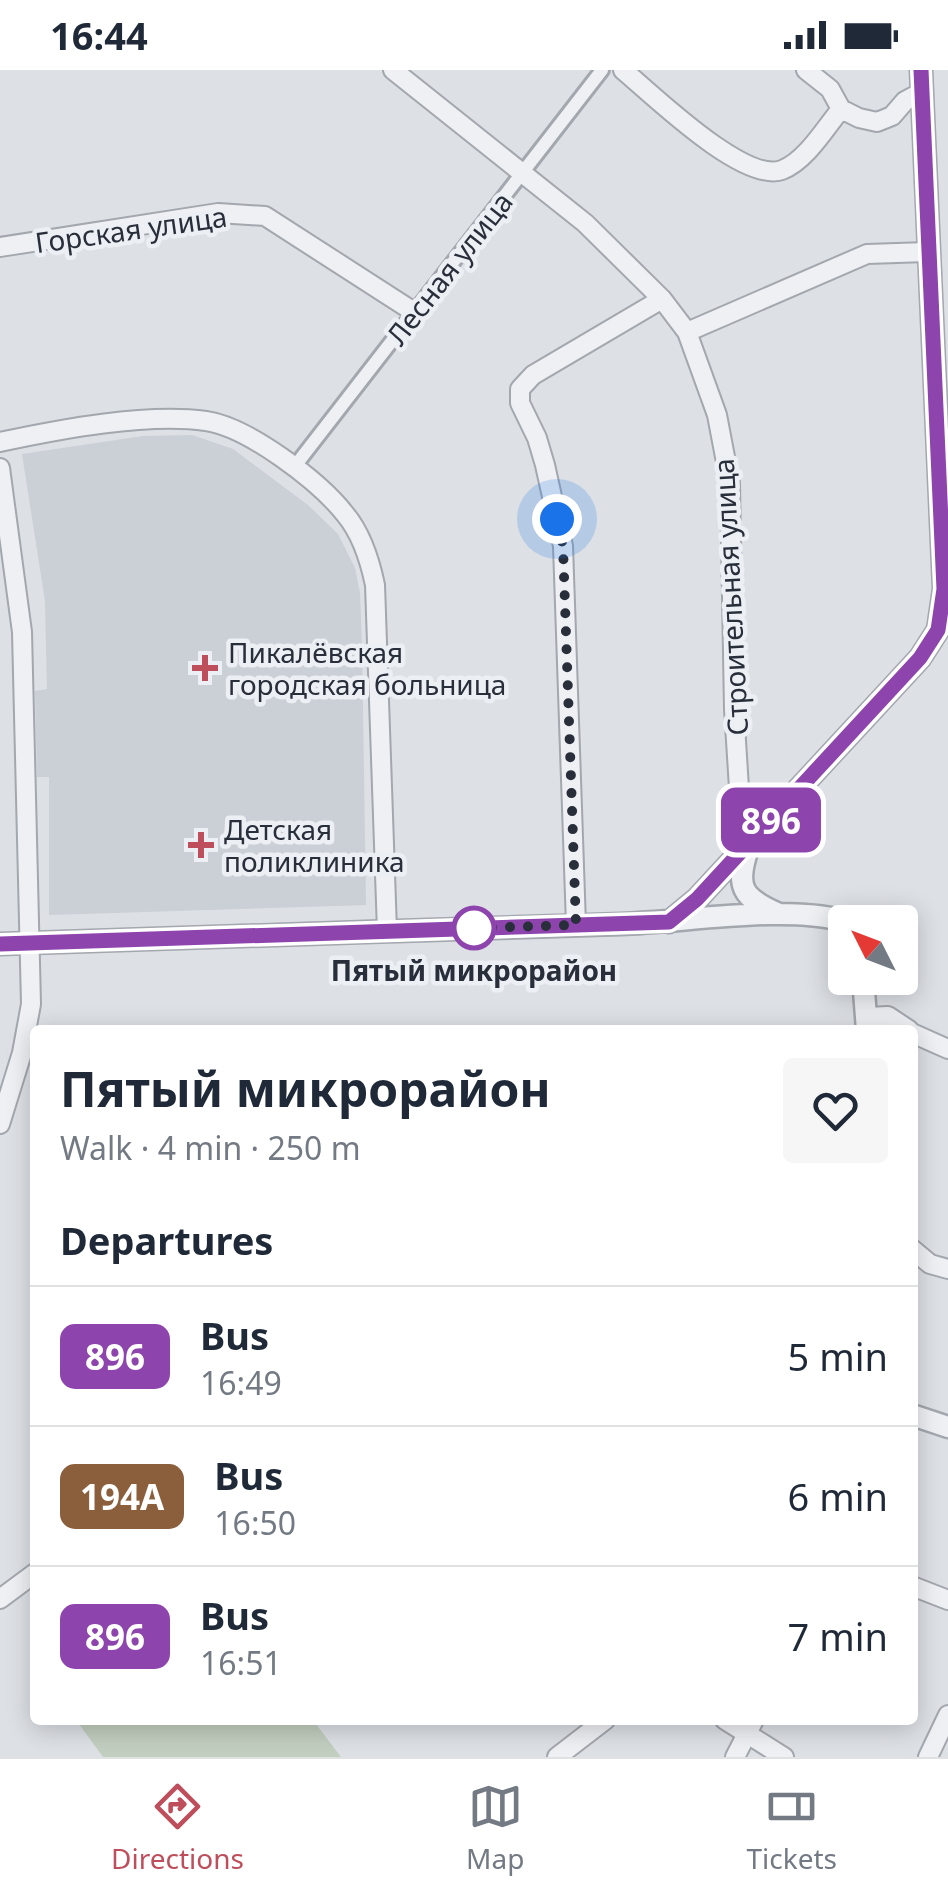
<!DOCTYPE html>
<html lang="en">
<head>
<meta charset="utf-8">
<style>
	:root { --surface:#fff; --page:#f6f6f7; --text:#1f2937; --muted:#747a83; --line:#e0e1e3; --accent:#be4e5b }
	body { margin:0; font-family:"Noto Sans",sans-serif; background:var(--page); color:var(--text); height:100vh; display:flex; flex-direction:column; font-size:38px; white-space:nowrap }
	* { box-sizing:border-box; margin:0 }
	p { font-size:32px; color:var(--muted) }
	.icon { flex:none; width:55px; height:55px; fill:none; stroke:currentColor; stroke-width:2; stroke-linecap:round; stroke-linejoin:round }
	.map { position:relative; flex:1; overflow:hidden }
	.sheet { position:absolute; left:30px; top:955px; width:888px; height:700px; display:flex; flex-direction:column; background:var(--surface); border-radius:10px; box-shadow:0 5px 25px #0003 }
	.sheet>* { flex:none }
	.badge { padding:0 20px; border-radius:15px; font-size:35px; line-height:65px }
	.needle { width:65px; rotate:312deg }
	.tools { position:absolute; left:828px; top:835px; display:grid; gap:20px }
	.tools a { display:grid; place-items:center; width:90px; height:90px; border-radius:10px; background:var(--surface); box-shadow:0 5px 25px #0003; font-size:50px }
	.you { position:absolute; width:50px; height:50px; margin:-25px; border:8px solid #fff; border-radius:50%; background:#1a73e8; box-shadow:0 0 0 15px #1a73e833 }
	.map>.badge { position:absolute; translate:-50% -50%; box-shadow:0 0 0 5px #fff }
	h2 { padding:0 30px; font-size:38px; line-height:90px }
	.round { display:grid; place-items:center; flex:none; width:105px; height:105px; border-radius:10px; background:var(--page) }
	.overview { display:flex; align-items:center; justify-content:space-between; height:170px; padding:0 30px }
	h1 { font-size:48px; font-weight:700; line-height:75px }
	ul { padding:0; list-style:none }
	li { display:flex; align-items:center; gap:30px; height:140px; padding:0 30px; border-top:2px solid var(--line) }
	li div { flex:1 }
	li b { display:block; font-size:38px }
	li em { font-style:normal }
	li .badge { min-width:110px; font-weight:700; text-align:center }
	.status { display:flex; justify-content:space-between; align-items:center; height:70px; padding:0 50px; background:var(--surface); direction:ltr }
	.status svg { height:28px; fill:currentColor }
	.tab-bar { display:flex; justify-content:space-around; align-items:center; height:140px; border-top:2px solid var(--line); background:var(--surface); font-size:28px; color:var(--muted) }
	.tab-bar a { display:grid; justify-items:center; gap:5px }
	.tab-bar .selected { color:var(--accent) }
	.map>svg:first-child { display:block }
	.built { fill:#cbcfd6 }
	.green { fill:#c2cebf }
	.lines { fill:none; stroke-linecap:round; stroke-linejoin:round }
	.pedestrian-casing { stroke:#a3a7ae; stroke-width:18 }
	.minor-casing { stroke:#a3a7ae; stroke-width:22 }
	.tertiary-casing { stroke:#a3a7ae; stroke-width:25 }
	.pedestrian { stroke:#eff0f4; stroke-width:12 }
	.minor { stroke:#eff0f4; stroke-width:18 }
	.tertiary { stroke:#eff0f4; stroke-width:20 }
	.line-casing { stroke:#fff; stroke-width:22 }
	.line { stroke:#8e44ad; stroke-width:15 }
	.walk { stroke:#282e3a; stroke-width:10; stroke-dasharray:0 18 }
	.poi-dot { fill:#be4e5b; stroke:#eceff3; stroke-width:4 }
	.stop-dot { fill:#fff; stroke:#8e44ad; stroke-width:5 }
	.labels { text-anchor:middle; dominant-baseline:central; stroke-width:9; stroke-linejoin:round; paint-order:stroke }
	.street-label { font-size:28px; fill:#282e3a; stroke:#eceff3 }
	.poi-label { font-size:28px; fill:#282e3a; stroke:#eceff3; text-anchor:start }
	.stop-label { font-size:28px; font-weight:bold; fill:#282e3a; stroke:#eceff3 }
</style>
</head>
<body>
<div class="status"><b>16:44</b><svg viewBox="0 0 49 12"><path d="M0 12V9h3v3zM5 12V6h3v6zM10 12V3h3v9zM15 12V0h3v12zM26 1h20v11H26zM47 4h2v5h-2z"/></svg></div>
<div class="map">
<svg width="948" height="1687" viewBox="0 0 948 1687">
	<rect width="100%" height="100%" fill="#dde0e5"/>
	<path class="built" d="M 192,365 L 233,379 L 308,435 L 338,464 L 355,498 L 360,523 L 362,576 L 366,835 L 49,845 L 49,707 L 37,707 L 35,621 L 47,619 L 45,531 L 22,384 L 143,366 Z"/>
	<path class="green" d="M 76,1650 L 313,1650 L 341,1687 L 103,1687 Z"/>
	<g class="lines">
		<g class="pedestrian-casing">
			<path id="pedestrian" d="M 295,396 L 602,0"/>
		</g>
		<g class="minor-casing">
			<path id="minor" d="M 393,0 L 585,153 L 662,229 L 687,262 L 717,345 L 730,413 L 734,639 L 740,734 L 750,773
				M 623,0 C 653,25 744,114 782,100 C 806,91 826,57 841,39
				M 806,0 L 830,19 L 841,39 L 859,48 L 877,52 L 892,46 L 905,31 L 922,22
				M 0,177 L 218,143 L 265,146 L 414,242
				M 687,262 L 867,184 L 927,182
				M 0,372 C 61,359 145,343 206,351 C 248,357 319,411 345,444 C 361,463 370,491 375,515 L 387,861
				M 0,398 L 22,562 L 31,934 L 22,983 L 0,1054
				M 576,855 L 563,476 L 545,395 L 537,368 L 520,333 L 520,319 L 533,305 L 662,229
				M 867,947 L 888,946 L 909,960
				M 912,963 L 948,979
				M 912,1179 L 930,1194 L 948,1199
				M 912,1516 L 948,1530
				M 0,1529 L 35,1503
				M 725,1650 L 784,1687
				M 557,1687 L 605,1650
				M 735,1687 L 754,1650
				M 928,1687 L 948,1645"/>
		</g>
		<g class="tertiary-casing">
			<path id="tertiary" d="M 748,779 C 735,817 742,828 779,844
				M 669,852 L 697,829 L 920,588 L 938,560 L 944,519 L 921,0
				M 0,874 C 207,866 414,861 621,854 C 685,852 782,835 841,850 L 845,856
				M 863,908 L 867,960
				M 912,1345 L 948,1357"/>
		</g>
		<use href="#pedestrian" class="pedestrian"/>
		<use href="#minor" class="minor"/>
		<use href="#tertiary" class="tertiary"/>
	</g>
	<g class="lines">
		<g class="line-casing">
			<path id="line" d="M 0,874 L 669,852 L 697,829 L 920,588 L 938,560 L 944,519 L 921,0"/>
		</g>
		<use href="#line" class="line"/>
		<path class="walk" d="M 474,858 L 576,855 L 563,476 L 557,449"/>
	</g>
	<g class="poi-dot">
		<path d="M200 583h10v10h10v10h-10v10h-10v-10h-10v-10h10z"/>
		<path d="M196 760h10v10h10v10h-10v10h-10v-10h-10v-10h10z"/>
	</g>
	<circle class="stop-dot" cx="474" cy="858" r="20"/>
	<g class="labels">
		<g class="street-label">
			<text transform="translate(131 159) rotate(-8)">Горская улица</text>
			<text transform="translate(449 198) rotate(-52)">Лесная улица</text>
			<text transform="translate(730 527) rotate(-93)">Строительная улица</text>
		</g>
		<g class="poi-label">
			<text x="228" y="582">Пикалёвская<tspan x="228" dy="32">городская больница</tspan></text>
			<text x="224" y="759">Детская<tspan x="224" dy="32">поликлиника</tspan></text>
		</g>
		<g class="stop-label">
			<text x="474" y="900">Пятый микрорайон</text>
		</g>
	</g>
</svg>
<div class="tools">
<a><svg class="needle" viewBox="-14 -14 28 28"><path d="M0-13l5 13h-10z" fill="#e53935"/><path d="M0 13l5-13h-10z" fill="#747a83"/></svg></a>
</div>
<div class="you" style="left:557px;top:449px"></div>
<b class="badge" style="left:771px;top:750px;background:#8e44ad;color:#fff">896</b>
<section class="sheet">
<div class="overview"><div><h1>Пятый микрорайон</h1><p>Walk · 4 min · 250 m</p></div><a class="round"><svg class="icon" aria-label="heart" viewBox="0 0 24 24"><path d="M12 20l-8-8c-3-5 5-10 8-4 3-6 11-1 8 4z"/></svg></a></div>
<h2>Departures</h2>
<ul>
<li><span class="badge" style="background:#8e44ad;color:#fff">896</span><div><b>Bus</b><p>16:49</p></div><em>5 min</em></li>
<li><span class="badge" style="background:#8b5e3c;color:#fff">194А</span><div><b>Bus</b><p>16:50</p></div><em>6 min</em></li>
<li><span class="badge" style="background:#8e44ad;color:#fff">896</span><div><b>Bus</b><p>16:51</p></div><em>7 min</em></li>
</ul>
</section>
</div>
<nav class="tab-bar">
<a class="selected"><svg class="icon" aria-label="directions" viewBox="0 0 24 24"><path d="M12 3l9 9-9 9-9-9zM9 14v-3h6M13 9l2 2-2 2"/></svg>Directions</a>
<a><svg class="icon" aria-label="map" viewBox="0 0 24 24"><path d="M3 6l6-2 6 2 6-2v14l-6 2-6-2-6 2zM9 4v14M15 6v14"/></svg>Map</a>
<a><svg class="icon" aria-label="tickets" viewBox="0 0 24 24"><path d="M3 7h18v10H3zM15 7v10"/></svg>Tickets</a>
</nav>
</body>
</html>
